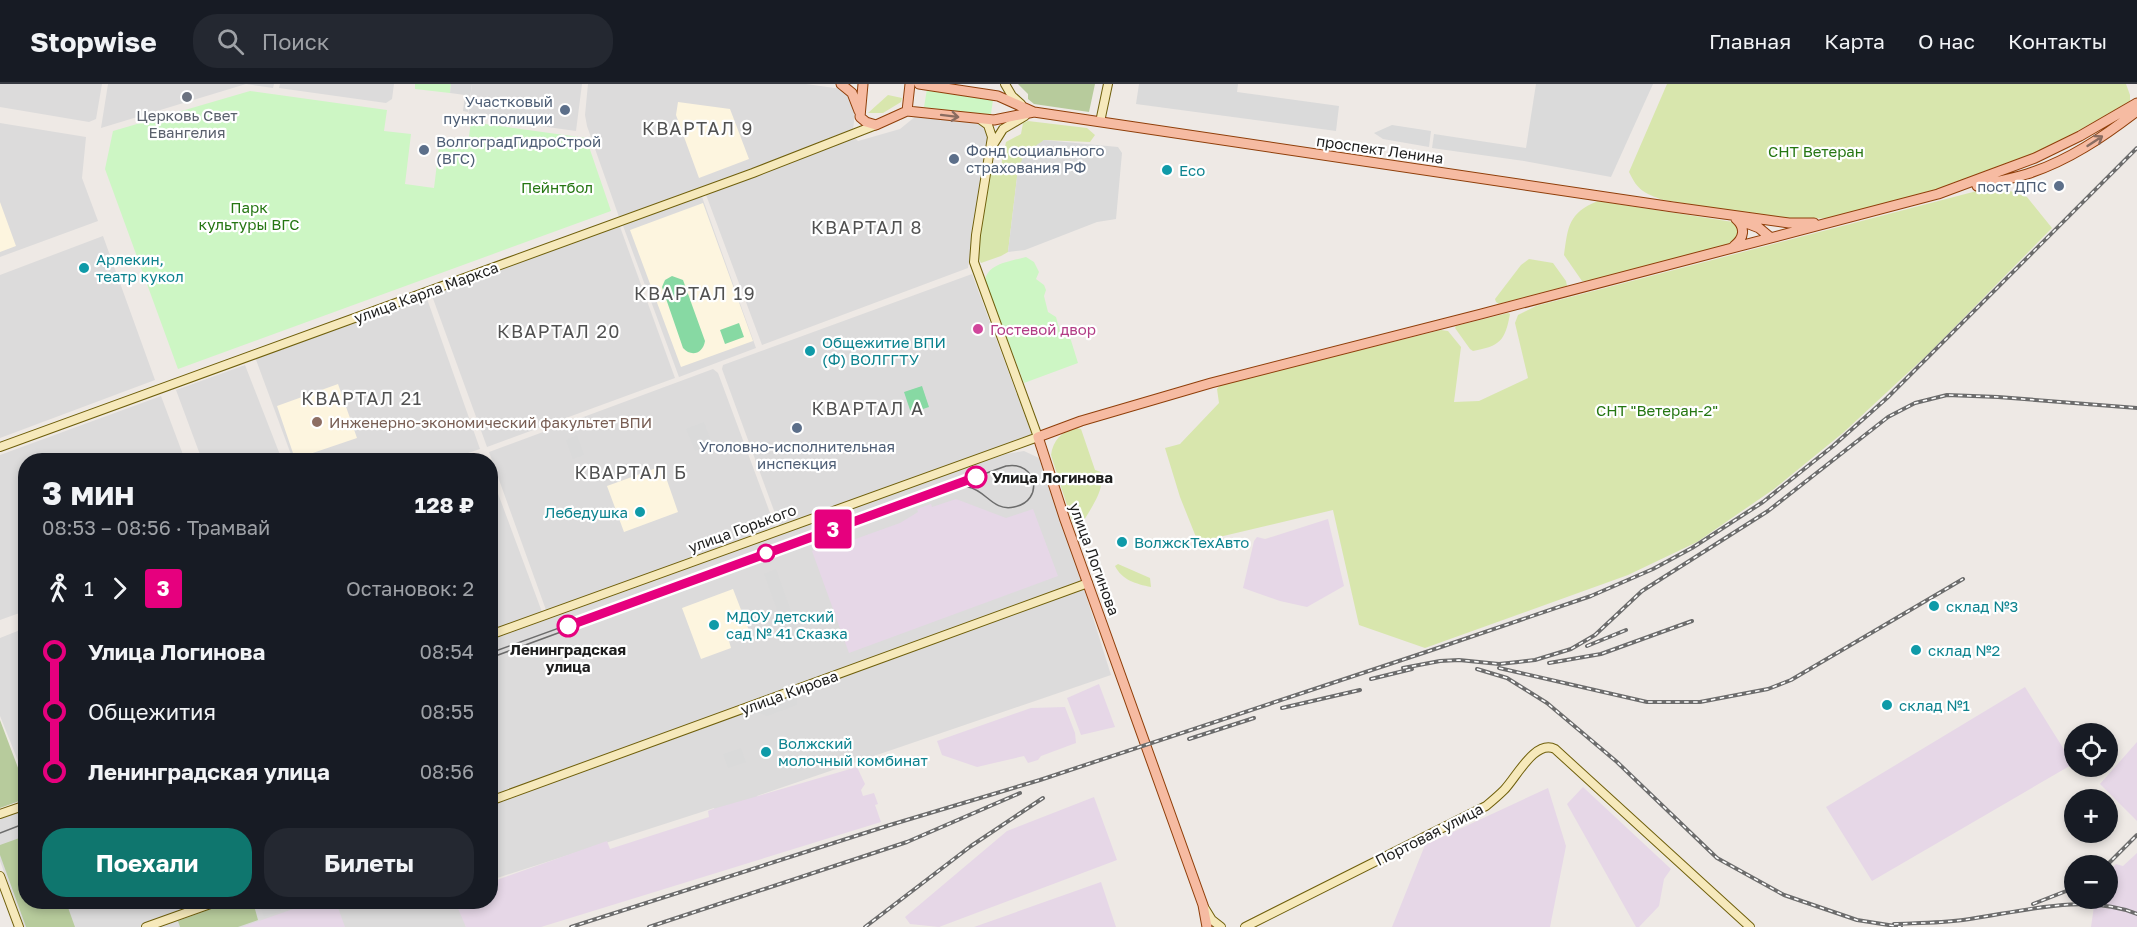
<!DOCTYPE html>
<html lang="ru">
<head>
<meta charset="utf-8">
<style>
	:root { --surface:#171b24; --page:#242831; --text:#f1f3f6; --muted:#9ea1a6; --line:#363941; --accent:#0f766e }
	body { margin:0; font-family:"Golos Text",sans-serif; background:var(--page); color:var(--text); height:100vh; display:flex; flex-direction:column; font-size:22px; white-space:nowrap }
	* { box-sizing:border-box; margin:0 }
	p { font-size:20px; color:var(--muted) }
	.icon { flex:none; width:33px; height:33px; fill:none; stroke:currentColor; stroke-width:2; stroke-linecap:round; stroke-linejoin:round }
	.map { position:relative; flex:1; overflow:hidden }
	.drawer { position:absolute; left:18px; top:369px; width:480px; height:456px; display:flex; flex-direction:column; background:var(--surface); border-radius:24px; box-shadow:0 3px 9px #0003 }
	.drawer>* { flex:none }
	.badge { padding:0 12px; border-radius:4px; font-size:21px; line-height:39px }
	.buttons { position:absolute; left:2064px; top:639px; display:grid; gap:12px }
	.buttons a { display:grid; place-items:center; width:54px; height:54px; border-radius:50%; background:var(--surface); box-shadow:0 3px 9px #0003; font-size:30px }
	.map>.badge { position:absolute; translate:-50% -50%; box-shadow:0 0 0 3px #fff }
	.legs { display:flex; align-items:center; gap:9px; height:66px; padding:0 24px; font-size:20px }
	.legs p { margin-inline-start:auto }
	.headline { display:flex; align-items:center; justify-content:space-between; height:102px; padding:0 24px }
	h1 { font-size:33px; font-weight:700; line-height:45px }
	.button { display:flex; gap:12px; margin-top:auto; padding:12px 24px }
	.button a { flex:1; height:69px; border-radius:24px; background:var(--accent); color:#fff; font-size:24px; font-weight:700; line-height:69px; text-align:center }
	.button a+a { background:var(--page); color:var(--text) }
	ul { padding:0 24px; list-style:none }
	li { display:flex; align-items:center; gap:21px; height:60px; font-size:22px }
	li i { display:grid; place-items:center; width:9px; height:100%; margin:0 8px; background:currentColor }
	li i::after { content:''; width:15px; height:15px; margin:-8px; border:4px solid; border-radius:50%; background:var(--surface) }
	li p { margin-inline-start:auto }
	li:first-child i { background:linear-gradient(#0000 50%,currentColor 0) }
	li:last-child i { background:linear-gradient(currentColor 50%,#0000 0) }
	header { display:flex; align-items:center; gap:36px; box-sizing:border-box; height:84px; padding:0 30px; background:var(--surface); border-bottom:2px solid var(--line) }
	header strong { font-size:28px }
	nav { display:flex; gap:33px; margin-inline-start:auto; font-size:21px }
	.search { width:420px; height:54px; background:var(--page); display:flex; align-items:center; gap:15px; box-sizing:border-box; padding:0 21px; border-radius:24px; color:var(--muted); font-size:22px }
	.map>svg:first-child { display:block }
	.residential { fill:#dcdbdb }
	.industrial { fill:#e6d7e7 }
	.education { fill:#fdf5df }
	.grass { fill:#d8e6ad }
	.forest { fill:#b7cb9c }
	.park { fill:#cdf6c4 }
	.pitch { fill:#87d9a3 }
	.parking { fill:#dadada }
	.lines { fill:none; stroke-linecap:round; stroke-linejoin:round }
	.secondary-casing { stroke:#6f5f0b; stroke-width:10 }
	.primary-casing { stroke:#8f3e09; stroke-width:11 }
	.secondary { stroke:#f6e9bb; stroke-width:8 }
	.primary { stroke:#f6bba2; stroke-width:9 }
	.tram { stroke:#6c6c6c; stroke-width:1.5 }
	.rail-casing { stroke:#6c6c6c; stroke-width:4 }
	.rail { stroke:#fff; stroke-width:1.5; stroke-dasharray:4.5; stroke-linecap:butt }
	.oneway { stroke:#8a6c60 }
	.line-1-casing { stroke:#fff; stroke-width:14 }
	.line-1 { stroke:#e6007e; stroke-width:9 }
	.worship-dot { fill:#6b7280; stroke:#fff; stroke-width:2 }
	.service-dot { fill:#5c6f8a; stroke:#fff; stroke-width:2 }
	.culture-dot { fill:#0f9aa8; stroke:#fff; stroke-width:2 }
	.hotel-dot { fill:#d1479c; stroke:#fff; stroke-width:2 }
	.education-dot { fill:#8d6e63; stroke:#fff; stroke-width:2 }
	.stop-1-dot { fill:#fff; stroke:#e6007e; stroke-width:3 }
	.labels { text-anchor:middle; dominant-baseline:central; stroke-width:4.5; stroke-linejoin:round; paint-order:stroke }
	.service-label { font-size:15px; fill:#4e5e75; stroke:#fff; text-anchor:end }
	.worship-label { font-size:15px; fill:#5b616d; stroke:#fff }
	.street-label { font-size:15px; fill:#1e1e1e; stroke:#fff }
	.park-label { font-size:15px; fill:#257612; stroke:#fff }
	.culture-label { font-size:15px; fill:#0d838f; stroke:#fff; text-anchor:start }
	.hotel-label { font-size:15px; fill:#b23c85; stroke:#fff; text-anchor:start }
	.education-label { font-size:15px; fill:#785e54; stroke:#fff; text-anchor:start }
	.stop-label { font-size:15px; font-weight:bold; fill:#1e1e1e; stroke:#fff; text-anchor:start }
	.quarter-label { font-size:18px; letter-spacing:1.5px; fill:#515151; stroke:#fff }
</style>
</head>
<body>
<header>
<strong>Stopwise</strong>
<div class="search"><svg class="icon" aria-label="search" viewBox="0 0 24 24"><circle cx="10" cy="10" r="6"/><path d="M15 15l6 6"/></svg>Поиск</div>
<nav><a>Главная</a><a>Карта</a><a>О нас</a><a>Контакты</a></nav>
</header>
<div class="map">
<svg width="2137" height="843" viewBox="0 0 2137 843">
	<rect width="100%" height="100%" fill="#eee9e5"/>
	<path class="residential" d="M 0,0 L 102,0 L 96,35 L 89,38 L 0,23 Z
		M 108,0 L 274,0 L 273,4 L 246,0 L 101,44 Z
		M 280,0 L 394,0 L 392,15 L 386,19 L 279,4 Z
		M 472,0 L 582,0 L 576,47 L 468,32 Z
		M 588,0 L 806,0 L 842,5 L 848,8 L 854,28 L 854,38 L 853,45 L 847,50 L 619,133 L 587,42 L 585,31 Z
		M 916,32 L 967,38 L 984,41 L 989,45 L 968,184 L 762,261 L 705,108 L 854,53 L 858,57 L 900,45 Z
		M 0,39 L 86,53 L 82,94 L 98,137 L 0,173 Z
		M 701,110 L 756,264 L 679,293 L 622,139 Z
		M 619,140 L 675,294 L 487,363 L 431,209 Z
		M 103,152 L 155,296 L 0,354 L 0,191 Z
		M 972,190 L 1032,351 L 780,443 L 722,285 L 723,281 Z
		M 426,212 L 480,365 L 447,376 L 293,376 L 255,273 Z
		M 245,281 L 282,376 L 202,376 L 176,306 Z
		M 713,285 L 718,289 L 776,445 L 546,526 L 489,368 Z
		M 161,312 L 185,376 L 26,376 L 25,527 L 0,536 L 0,371 Z
		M 1024,367 L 1039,374 L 1079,489 L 1111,591 L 757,712 L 764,737 L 722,750 L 714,724 L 491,796 L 491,556 L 939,393 L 1006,370 Z
		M 490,388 L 542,528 L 490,547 Z
		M 25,544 L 26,544 L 25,694 L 0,632 L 0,554 Z
		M 25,726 L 26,818 L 459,818 L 466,843 L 24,843 L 0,777 L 0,735 Z"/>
	<path class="industrial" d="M 956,415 L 1006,434 L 1033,425 L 1058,492 L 849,569 L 812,467 L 833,458 L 836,462 L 900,439 L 918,428 L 917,425 L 931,420 L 932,423 Z
		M 1328,435 L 1344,502 L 1307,523 L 1280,517 L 1243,504 L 1254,457 L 1257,453 L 1265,455 Z
		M 1099,600 L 1115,643 L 1081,651 L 1067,614 Z
		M 2025,603 L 2073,680 L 1872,797 L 1826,723 Z
		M 1065,623 L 1075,649 L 1076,659 L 1041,672 L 1038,676 L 1028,679 L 1024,672 L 977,683 L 942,671 L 937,657 L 1031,624 Z
		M 2137,658 L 2137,737 L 2100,700 Z
		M 857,683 L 865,700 L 861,706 L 863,712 L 874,709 L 878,720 L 875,721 L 881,738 L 541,843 L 466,843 L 456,820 L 455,818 L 490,818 L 491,798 L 607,757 L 610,765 L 709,733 L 708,727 L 713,725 Z
		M 1583,703 L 1671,785 L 1664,795 L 1659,822 L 1639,843 L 1636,843 L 1567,720 Z
		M 1548,704 L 1566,762 L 1550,843 L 1392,843 L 1425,761 Z
		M 1094,713 L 1117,776 L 939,843 L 910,840 L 905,833 L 1007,747 Z
		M 2137,769 L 2137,843 L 2091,843 L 2095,815 L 2108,814 L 2108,788 L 2116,780 L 2123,782 Z
		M 1101,798 L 1116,843 L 974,843 Z
		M 313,818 L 336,818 L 345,843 L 242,843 Z"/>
	<path class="education" d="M 678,18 L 730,25 L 749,75 L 699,94 L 676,31 Z
		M 0,118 L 16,162 L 0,168 Z
		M 703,119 L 753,257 L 681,283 L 630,146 Z
		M 338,300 L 357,354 L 295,375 L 277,322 Z
		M 662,382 L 678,428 L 624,448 L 607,402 Z
		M 733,505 L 750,549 L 729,557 L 731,564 L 701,575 L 682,524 Z"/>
	<path class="grass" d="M 1667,0 L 2126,0 L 2130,11 L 2130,18 L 2056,59 L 2012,79 L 1937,106 L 1830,134 L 1787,135 L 1663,116 C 1644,109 1638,107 1629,88 Z
		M 888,11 L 902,14 L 901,18 L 883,29 L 868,29 Z
		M 1028,37 L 1087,44 L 1095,51 L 1090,58 L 1044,56 L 1018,85 L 1008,168 L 1001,172 L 981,179 L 977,171 L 990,91 L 993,86 L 1000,86 L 1006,58 L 1021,50 L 1023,39 Z
		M 1996,102 L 2027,113 L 2052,144 L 1928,270 L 1844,348 L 1774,405 L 1697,458 L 1628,491 L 1425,564 L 1359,541 L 1333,426 L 1198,458 L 1180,413 L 1165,364 L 1180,360 L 1219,319 L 1217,305 L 1220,301 L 1441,246 L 1448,247 L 1461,263 L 1454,318 L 1479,317 L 1528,294 L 1515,239 L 1518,231 L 1536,222 Z
		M 1598,117 L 1733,138 L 1736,140 L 1740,148 L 1732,160 L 1588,197 L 1582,197 L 1564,171 C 1568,143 1568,129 1598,117 Z
		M 1529,175 L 1553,179 L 1566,197 L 1567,202 L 1499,220 L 1496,218 L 1495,215 L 1521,181 Z
		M 1508,229 L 1510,230 C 1505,257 1500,262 1473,267 L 1470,265 L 1455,244 L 1456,242 Z
		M 1076,344 L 1081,345 L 1095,386 L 1101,388 C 1106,405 1090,425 1082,440 L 1073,440 L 1051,371 C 1053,356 1062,347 1076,344 Z
		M 1118,480 L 1150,494 L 1151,503 C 1136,500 1122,496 1115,482 Z"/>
	<path class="forest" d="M 1018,0 L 1095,0 L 1089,28 L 1034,20 L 1028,15 L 1028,10 Z
		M 0,636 L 26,705 L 25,715 L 0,724 Z
		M 25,752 L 26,818 L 66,818 L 75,843 L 26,843 L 0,771 L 0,761 Z
		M 230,818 L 253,818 L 258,836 L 238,843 L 180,843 L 178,837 Z"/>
	<path class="park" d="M 415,0 L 451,0 L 450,9 L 415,5 Z
		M 927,5 L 992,14 L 993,16 L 991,30 L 988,32 L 924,23 Z
		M 250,7 L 387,26 L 384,47 L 411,50 L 405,100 L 434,104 L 440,55 L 468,59 L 471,38 L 586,54 L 611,127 L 178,285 L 105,85 L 113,47 Z
		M 1026,173 L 1034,178 L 1039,188 L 1036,195 L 1044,201 L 1046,206 L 1044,212 L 1048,228 L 1056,233 L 1061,251 L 1069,250 L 1078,279 L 1024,299 L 985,196 C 988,179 1012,177 1026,173 Z"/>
	<path class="pitch" d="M 672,192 L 683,196 L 705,257 C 703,270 691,273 683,264 L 662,203 L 665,196 Z
		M 739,239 L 744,253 L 725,260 L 720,246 Z
		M 922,302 L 929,323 L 911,329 L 904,308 Z"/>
	<path class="parking" d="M 451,0 L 472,0 L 468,28 L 463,27 L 465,11 L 450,9 Z
		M 1139,0 L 1238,0 L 1237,8 L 1339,22 L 1336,47 L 1136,20 Z
		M 1536,0 L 1653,0 L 1611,93 L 1524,77 L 1432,64 L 1434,50 L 1526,64 Z
		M 1392,41 L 1431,47 L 1429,63 L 1383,55 L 1374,49 Z
		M 1044,56 L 1118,63 L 1122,69 L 1116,135 L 1097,138 L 1025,166 L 1008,168 L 1018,85 L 1025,69 Z
		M 704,338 L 712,360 L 695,367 L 686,345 Z
		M 577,351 L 584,371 L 573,375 L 566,356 Z
		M 929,397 L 932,405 L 859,431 L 856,422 Z
		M 776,485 L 797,544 L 785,548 L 764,490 Z
		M 653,501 L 656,508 L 627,518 L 625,511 Z
		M 797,614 L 797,621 L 767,632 L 758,628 Z
		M 741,664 L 746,678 L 728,684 L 723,670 Z
		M 259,818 L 291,818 L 284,820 L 285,824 L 281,825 L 281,827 L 264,833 Z"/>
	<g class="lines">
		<g class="secondary-casing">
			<path id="secondary" d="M 1005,0 L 1012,12 L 1021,20
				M 1100,38 L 1108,0
				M 993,61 L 1003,45 L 1025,32
				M 0,363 L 753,89 L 876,41
				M 490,551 L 1038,353 L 974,178 L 976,151 L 992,53 L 988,41 L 981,36
				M 490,717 L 1088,499
				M 0,730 L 26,721
				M 0,792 L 19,843
				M 1204,823 L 1212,836 L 1221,843
				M 146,843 L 216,818
				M 1245,843 L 1486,722 C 1492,717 1498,712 1504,706 C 1516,694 1535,655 1555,665 L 1750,843"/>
		</g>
		<g class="primary-casing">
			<path id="primary" d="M 841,0 L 852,9 L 859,27
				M 863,0 L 860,33 L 866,38 L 876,41 L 907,27 L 994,36 L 1034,28
				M 919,0 L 998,12 L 1034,28 L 1673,123 L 1789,139 L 1814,139
				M 907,27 L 910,0
				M 1977,102 C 1994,98 2011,95 2027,90 C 2068,77 2103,53 2137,27
				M 1736,135 L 1759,144 L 1771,154
				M 1734,162 C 1744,154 1746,144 1736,135
				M 1207,843 L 1203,821 L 1065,436 L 1038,353 L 1081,337 L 1211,299 L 1481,230 L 1938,110 L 2035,74 L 2080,52 L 2137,19"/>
		</g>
		<use href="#secondary" class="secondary"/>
		<use href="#primary" class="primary"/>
		<path class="tram" d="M 490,569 L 1006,382 C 1037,376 1045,417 1014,423 C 993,428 986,406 968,403 C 961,402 953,405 945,407 L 490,574
			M 0,749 L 26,739"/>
		<g class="rail-casing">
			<path id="rail" d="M 1587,562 L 1626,546
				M 1549,579 L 1601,570 L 1692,537
				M 1403,584 L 1440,577 L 1459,576 L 1499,580 L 1518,578 L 1535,576 L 1571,565 L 1595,551 L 1642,507 L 1768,427 L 1888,333 L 1915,319 L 1947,311 L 1998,313 L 2137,324
				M 1499,584 L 1647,618 L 1700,618 L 1768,605 L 1791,596 L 1963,495
				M 1477,585 L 1507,594 L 1547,619 L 1617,678 L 1717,774 L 1784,811 L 1857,836 L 1901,843
				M 1371,595 L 1412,585
				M 1282,624 L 1360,606
				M 1189,655 L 1254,634
				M 2106,782 L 2137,751
				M 2033,820 L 2074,804
				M 1894,840 C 1917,839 1940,839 1963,836 C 2017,829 2084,808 2137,830
				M 571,843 L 890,741 L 1040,696 L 1426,568 L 1591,512 L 1653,485 L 1692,464 L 1763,418 L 1833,362 L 1887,314 L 2137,64
				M 649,843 L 907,758 L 1020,709
				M 865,843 L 971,762 L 1043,714"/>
		</g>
		<use href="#rail" class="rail"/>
	</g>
	<defs><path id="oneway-shaft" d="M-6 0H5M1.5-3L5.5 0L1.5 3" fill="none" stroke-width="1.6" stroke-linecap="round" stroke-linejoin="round" transform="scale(1.5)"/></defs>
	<g class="oneway">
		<use href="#oneway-shaft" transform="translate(950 32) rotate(7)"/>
		<use href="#oneway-shaft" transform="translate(2095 57) rotate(-33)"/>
	</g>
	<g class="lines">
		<g class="line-1-casing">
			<path id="line-1" d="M 568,542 L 976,393"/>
		</g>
		<use href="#line-1" class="line-1"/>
	</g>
	<circle class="worship-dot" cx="187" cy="13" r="6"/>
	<g class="service-dot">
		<circle cx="565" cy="26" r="6"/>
		<circle cx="424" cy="66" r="6"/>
		<circle cx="954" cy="75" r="6"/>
		<circle cx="2059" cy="102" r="6"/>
		<circle cx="797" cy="344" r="6"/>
	</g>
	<g class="culture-dot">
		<circle cx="1167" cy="86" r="6"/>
		<circle cx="84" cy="184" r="6"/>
		<circle cx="810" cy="267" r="6"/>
		<circle cx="640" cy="428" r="6"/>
		<circle cx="1122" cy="458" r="6"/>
		<circle cx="1934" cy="522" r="6"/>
		<circle cx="714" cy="541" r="6"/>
		<circle cx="1916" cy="566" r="6"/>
		<circle cx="1887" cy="621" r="6"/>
		<circle cx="766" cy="668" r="6"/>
	</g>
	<circle class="hotel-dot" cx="978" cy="245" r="6"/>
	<circle class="education-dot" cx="317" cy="338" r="6"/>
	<g class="stop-1-dot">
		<circle cx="976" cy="393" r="10"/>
		<circle cx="766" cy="469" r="8"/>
		<circle cx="568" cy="542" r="10"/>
	</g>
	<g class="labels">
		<g class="service-label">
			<text x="553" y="17">Участковый<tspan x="553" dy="17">пункт полиции</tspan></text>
			<text x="436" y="57" text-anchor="start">ВолгоградГидроСтрой<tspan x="436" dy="17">(ВГС)</tspan></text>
			<text x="966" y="66" text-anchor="start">Фонд социального<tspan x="966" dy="17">страхования РФ</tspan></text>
			<text x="2047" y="102">пост ДПС</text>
			<text x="797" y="362" text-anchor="middle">Уголовно-исполнительная<tspan x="797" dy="17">инспекция</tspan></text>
		</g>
		<g class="worship-label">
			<text x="187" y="31">Церковь Свет<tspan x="187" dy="17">Евангелия</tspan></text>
		</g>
		<g class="street-label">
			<text transform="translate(1380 65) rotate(8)">проспект Ленина</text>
			<text transform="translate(426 208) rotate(-20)">улица Карла Маркса</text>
			<text transform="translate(742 444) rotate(-20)">улица Горького</text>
			<text transform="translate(1095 475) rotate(70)">улица Логинова</text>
			<text transform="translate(789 608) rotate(-20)">улица Кирова</text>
			<text transform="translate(1429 750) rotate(-27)">Портовая улица</text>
		</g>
		<g class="park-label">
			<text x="1816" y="67">СНТ Ветеран</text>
			<text x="557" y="103">Пейнтбол</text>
			<text x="249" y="123">Парк<tspan x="249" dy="17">культуры ВГС</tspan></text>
			<text x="1657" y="326">СНТ "Ветеран-2"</text>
		</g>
		<g class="culture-label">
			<text x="1179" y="86">Eco</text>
			<text x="96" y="175">Арлекин,<tspan x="96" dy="17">театр кукол</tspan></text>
			<text x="822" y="258">Общежитие ВПИ<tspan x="822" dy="17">(Ф) ВОЛГГТУ</tspan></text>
			<text x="628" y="428" text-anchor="end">Лебедушка</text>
			<text x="1134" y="458">ВолжскТехАвто</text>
			<text x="1946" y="522">склад №3</text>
			<text x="726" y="532">МДОУ детский<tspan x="726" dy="17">сад № 41 Сказка</tspan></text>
			<text x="1928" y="566">склад №2</text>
			<text x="1899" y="621">склад №1</text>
			<text x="778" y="659">Волжский<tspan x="778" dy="17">молочный комбинат</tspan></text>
		</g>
		<g class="hotel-label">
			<text x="990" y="245">Гостевой двор</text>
		</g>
		<g class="education-label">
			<text x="329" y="338">Инженерно-экономический факультет ВПИ</text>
		</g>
		<g class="stop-label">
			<text x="992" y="393">Улица Логинова</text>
			<text x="568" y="565" text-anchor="middle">Ленинградская<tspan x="568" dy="17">улица</tspan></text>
		</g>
		<g class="quarter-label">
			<text x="698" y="44">КВАРТАЛ 9</text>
			<text x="867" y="143">КВАРТАЛ 8</text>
			<text x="695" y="209">КВАРТАЛ 19</text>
			<text x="559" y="247">КВАРТАЛ 20</text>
			<text x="362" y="314">КВАРТАЛ 21</text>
			<text x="868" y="324">КВАРТАЛ А</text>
			<text x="631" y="388">КВАРТАЛ Б</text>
		</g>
	</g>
</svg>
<div class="buttons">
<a><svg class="icon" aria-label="locate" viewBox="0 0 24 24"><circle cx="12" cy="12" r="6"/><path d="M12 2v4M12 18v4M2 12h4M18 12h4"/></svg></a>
<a>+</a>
<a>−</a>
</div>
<b class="badge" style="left:833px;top:445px;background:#e6007e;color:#fff">3</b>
<section class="drawer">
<div class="headline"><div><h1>3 мин</h1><p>08:53 – 08:56 · Трамвай</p></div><b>128 ₽</b></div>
<div class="legs"><svg class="icon" aria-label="walk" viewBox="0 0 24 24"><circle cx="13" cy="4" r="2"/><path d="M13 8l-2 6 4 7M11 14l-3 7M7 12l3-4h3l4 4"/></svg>1<svg class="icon" aria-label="forward" viewBox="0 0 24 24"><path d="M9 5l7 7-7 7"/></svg><b class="badge" style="background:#e6007e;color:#fff">3</b><p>Остановок: 2</p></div>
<ul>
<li><i style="color:#e6007e"></i><b>Улица Логинова</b><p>08:54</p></li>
<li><i style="color:#e6007e"></i><span>Общежития</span><p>08:55</p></li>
<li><i style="color:#e6007e"></i><b>Ленинградская улица</b><p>08:56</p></li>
</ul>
<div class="button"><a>Поехали</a><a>Билеты</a></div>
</section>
</div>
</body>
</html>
